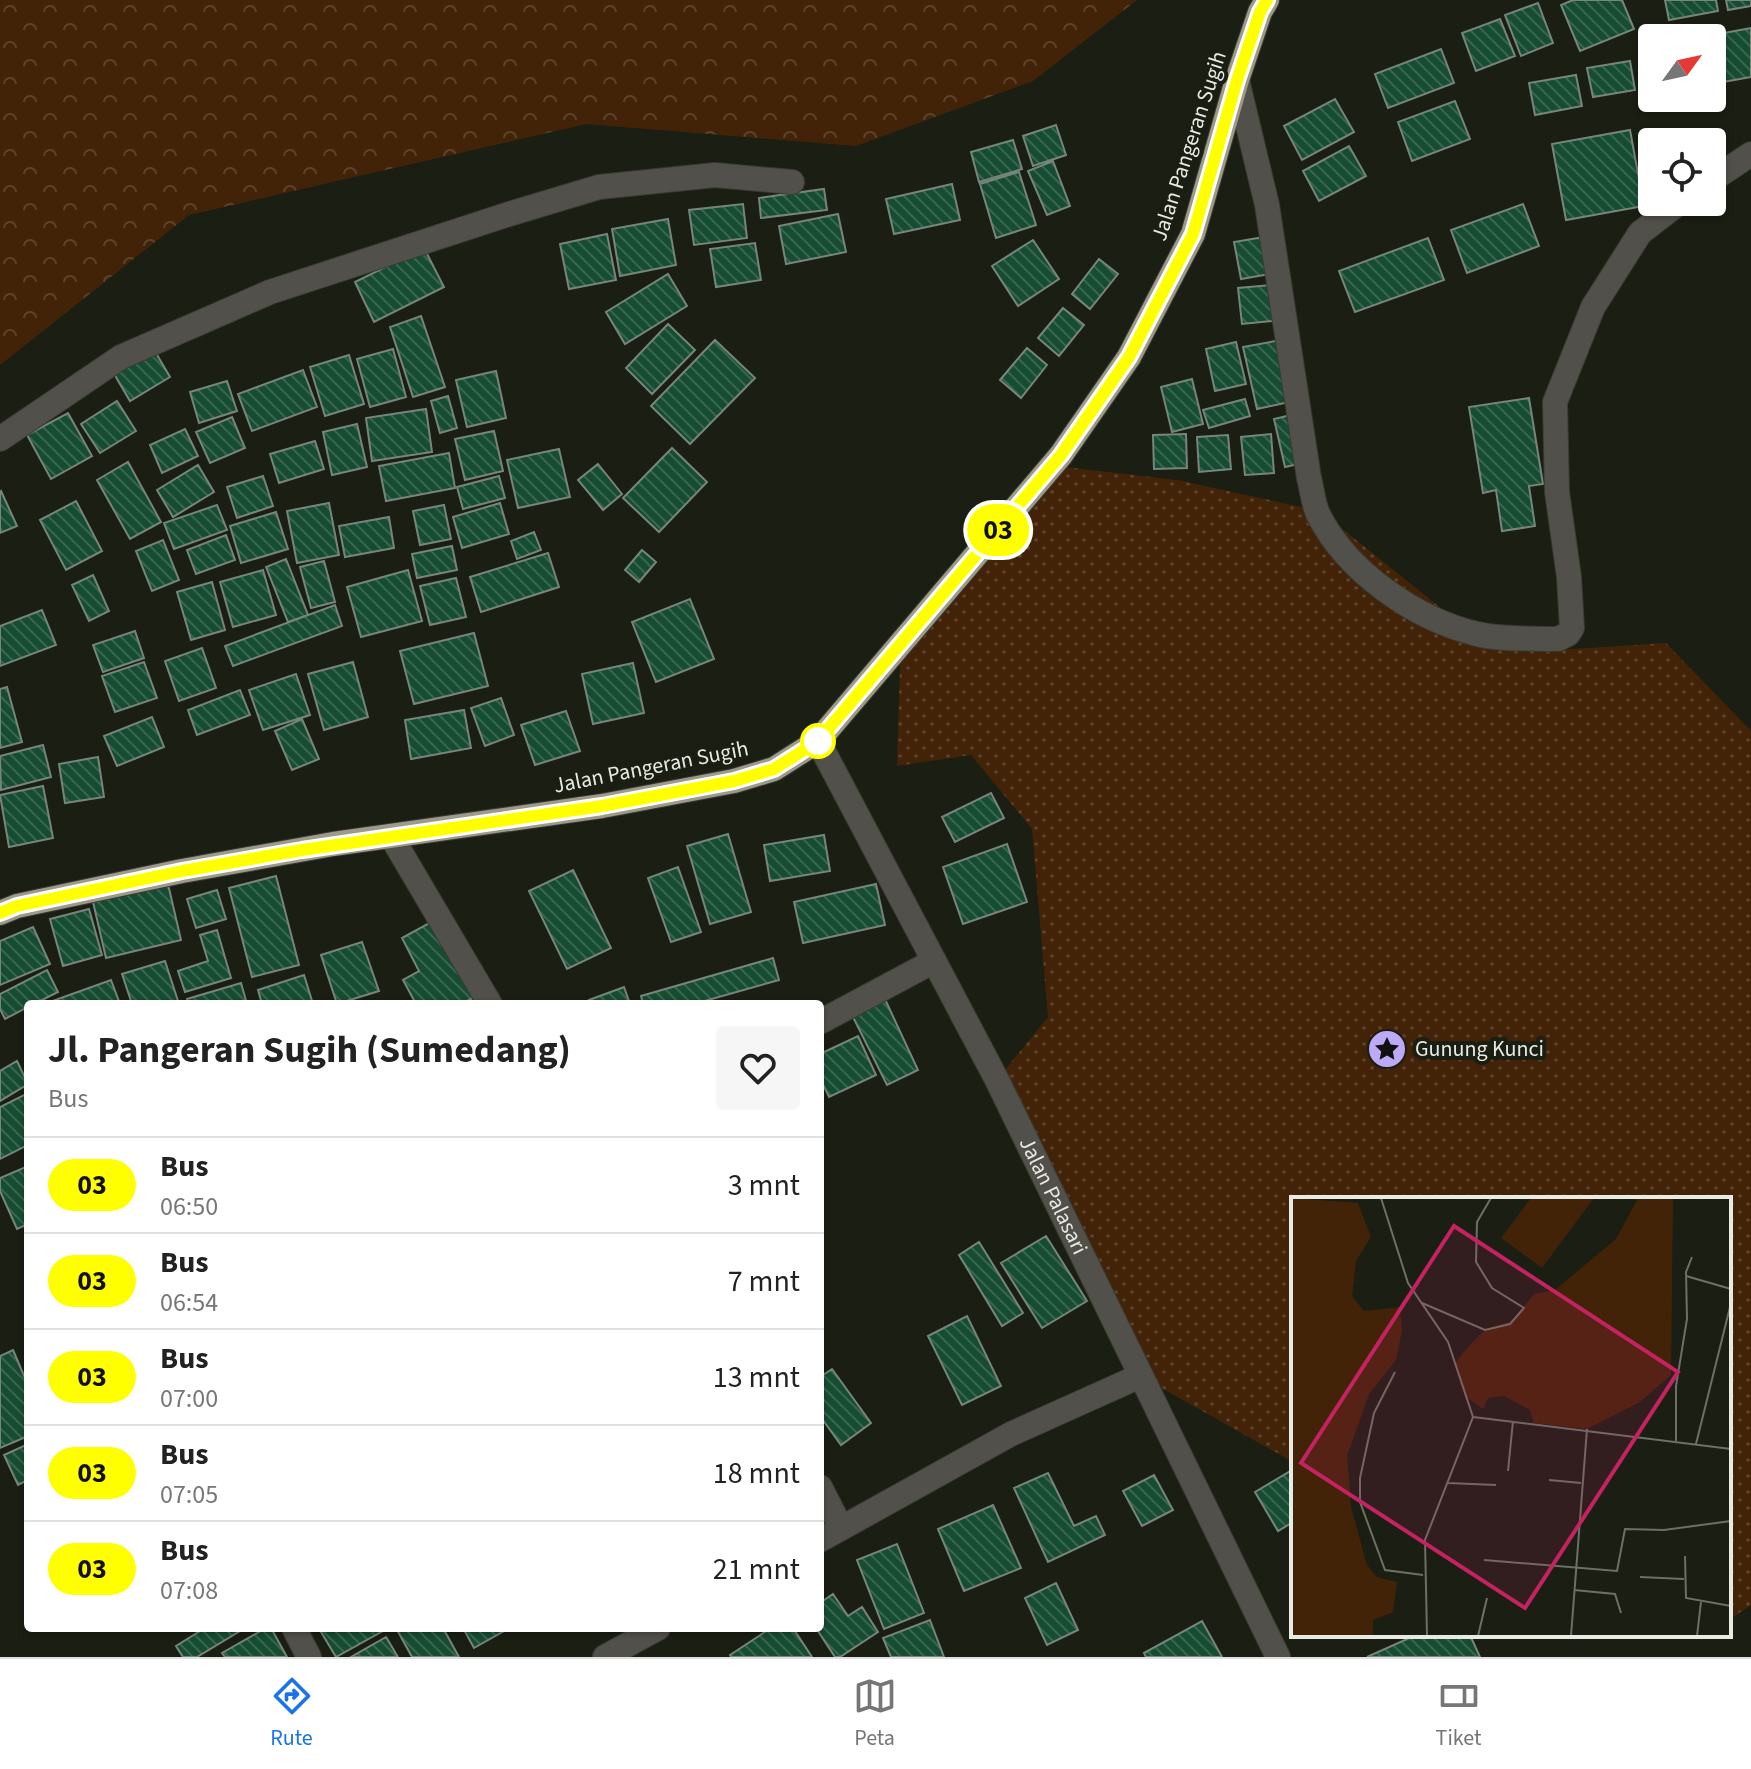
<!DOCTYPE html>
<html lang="id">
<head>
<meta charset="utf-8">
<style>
	:root { --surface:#fff; --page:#f6f6f6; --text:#222; --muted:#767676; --line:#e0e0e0; --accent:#1a73e8 }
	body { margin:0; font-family:"Source Sans 3",sans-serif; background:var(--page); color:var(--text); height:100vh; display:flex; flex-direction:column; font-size:30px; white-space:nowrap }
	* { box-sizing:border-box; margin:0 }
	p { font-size:26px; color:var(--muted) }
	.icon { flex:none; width:44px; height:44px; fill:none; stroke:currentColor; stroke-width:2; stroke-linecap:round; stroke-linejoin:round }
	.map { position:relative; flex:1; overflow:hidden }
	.side { position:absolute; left:24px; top:1000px; width:800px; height:632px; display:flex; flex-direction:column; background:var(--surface); border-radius:8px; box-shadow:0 2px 6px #0004 }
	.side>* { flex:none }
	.badge { padding:0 16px; border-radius:26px; font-size:28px; line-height:52px }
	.needle { width:52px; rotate:57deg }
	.buttons { position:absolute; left:1638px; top:24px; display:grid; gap:16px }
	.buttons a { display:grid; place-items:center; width:88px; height:88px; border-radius:8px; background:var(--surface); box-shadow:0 2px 6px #0004; font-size:40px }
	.map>.badge { position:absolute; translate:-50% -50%; box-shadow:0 0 0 4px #fff }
	.round { display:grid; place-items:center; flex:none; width:84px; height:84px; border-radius:8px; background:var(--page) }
	.overview { display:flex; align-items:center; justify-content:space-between; height:136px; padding:0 24px }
	h1 { font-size:38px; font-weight:700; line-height:60px }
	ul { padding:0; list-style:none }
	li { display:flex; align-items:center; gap:24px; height:96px; padding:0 24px; border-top:2px solid var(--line) }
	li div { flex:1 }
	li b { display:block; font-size:30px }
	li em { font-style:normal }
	li .badge { min-width:88px; font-weight:700; text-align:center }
	.tabs { display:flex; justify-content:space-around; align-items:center; height:112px; border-top:2px solid var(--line); background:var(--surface); font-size:22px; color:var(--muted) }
	.tabs a { display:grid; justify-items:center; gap:4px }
	.tabs .current { color:var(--accent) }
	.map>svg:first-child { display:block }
	.forest { fill:url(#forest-crowns) }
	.park { fill:url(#park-dots) }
	.building { fill:url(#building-back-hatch); stroke:#77857c; stroke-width:2 }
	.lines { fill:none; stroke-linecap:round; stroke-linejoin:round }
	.minor-casing { stroke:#373b30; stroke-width:26 }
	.highway-casing { stroke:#373b30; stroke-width:26 }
	.minor { stroke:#52504a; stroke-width:24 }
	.highway { stroke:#9e998a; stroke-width:24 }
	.line-casing { stroke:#fff; stroke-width:18 }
	.line { stroke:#ff0; stroke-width:12 }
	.stop-dot { fill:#fff; stroke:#ff0; stroke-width:4 }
	.labels { text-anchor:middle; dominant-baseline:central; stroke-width:8; stroke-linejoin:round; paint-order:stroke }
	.street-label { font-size:22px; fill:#e8ebe3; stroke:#1a1e13 }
	.poi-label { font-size:22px; fill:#e8ebe3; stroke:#1a1e13; text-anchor:start }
	.inset-road { fill:none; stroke:#6c7066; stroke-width:2 }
	.view { fill:#c42362; fill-opacity:0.15; stroke:#c42362; stroke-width:4 }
	.inset-edge { fill:none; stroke:#e8ebe3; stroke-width:4 }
</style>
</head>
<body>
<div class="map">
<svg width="1751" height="1657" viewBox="0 0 1751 1657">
	<defs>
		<pattern id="forest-crowns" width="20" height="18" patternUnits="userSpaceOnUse" patternTransform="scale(2)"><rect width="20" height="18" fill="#432308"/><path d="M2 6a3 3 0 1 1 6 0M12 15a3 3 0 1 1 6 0" fill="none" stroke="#5e432c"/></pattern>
		<pattern id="park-dots" width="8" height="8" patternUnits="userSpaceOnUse" patternTransform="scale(2)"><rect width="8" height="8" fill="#432308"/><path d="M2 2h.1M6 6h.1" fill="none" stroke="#5e432c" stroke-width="1.8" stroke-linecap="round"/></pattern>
		<pattern id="building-back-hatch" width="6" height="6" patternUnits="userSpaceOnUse" patternTransform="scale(2)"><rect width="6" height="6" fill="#164c32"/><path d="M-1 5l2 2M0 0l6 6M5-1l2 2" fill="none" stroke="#386650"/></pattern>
	</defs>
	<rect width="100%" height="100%" fill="#1a1e13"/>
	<path class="forest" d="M 0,0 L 1137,0 L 1033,81 L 856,146 L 586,124 L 189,215 L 0,365 Z"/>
	<path class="park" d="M 1039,464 L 1177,480 L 1320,511 L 1452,617 L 1557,650 L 1666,643 L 1751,731 L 1751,1605 L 1729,1620 L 1729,1199 L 1293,1199 L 1293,1462 L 1140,1376 L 997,1080 L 1048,1017 L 1032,829 L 971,755 L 897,766 L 901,628 Z"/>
	<path class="building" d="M 1573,0 L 1622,0 L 1634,29 L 1580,51 L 1561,5 Z
		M 1665,0 L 1716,0 L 1718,11 L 1669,20 Z
		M 1726,0 L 1751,0 L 1751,6 L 1728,10 Z
		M 1538,3 L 1553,43 L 1521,56 L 1505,15 Z
		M 1500,19 L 1515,56 L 1476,71 L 1462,33 Z
		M 1751,28 L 1751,77 L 1712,84 L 1712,38 L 1697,38 Z
		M 1441,49 L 1454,83 L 1388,108 L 1375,74 Z
		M 1630,61 L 1635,90 L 1593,97 L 1587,68 Z
		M 1576,75 L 1582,106 L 1535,115 L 1529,83 Z
		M 1335,99 L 1354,132 L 1302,160 L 1284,126 Z
		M 1455,101 L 1470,139 L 1412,161 L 1398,122 Z
		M 1056,125 L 1066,155 L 1033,166 L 1023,136 Z
		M 1630,130 L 1644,206 L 1566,220 L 1552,144 Z
		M 1013,140 L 1022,169 L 979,182 L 971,152 Z
		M 1349,146 L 1366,176 L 1319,201 L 1303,171 Z
		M 1053,161 L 1070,206 L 1047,215 L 1028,171 Z
		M 1019,172 L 1036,225 L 996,238 L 980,184 Z
		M 952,184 L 960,220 L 894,234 L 886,199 Z
		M 824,189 L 827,210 L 761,218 L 759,198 Z
		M 743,204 L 747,238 L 694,245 L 689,210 Z
		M 1523,204 L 1539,246 L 1467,273 L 1451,230 Z
		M 838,214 L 846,252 L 786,264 L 779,226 Z
		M 668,219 L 676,265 L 620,276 L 612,229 Z
		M 607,234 L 616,280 L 569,289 L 560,244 Z
		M 1264,237 L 1270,274 L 1241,279 L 1234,242 Z
		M 1428,238 L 1444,280 L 1355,312 L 1339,271 Z
		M 1033,240 L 1059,279 L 1018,306 L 992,266 Z
		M 755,243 L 761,280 L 716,287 L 710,249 Z
		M 424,248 L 444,287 L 374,322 L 355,282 Z
		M 1099,259 L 1118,274 L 1090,309 L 1072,294 Z
		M 668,274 L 687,306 L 625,344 L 606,312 Z
		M 1271,285 L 1273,321 L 1242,324 L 1238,288 Z
		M 1063,308 L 1084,325 L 1059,356 L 1038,338 Z
		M 421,316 L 445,387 L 413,397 L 390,327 Z
		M 668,324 L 695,350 L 652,394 L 626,368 Z
		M 715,340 L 755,378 L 690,444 L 651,406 Z
		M 1281,340 L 1294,401 L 1257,409 L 1243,347 Z
		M 1236,342 L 1246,384 L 1215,391 L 1206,349 Z
		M 153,348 L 170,377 L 130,401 L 113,372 Z
		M 1027,348 L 1047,365 L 1021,398 L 1000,380 Z
		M 393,349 L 406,397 L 370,407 L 357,359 Z
		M 349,355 L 364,404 L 325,416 L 310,367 Z
		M 303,370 L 317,407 L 252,431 L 238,394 Z
		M 496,371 L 506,418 L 467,427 L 456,380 Z
		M 1192,379 L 1203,424 L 1172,432 L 1161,387 Z
		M 227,381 L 237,411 L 199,423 L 190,392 Z
		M 448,396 L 457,428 L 440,433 L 431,401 Z
		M 1529,398 L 1543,484 L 1529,486 L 1535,526 L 1502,531 L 1496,490 L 1483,493 L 1469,407 Z
		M 1245,399 L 1250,416 L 1209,428 L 1203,410 Z
		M 117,401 L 136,431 L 100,453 L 81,424 Z
		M 426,409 L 432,452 L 372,461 L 366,418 Z
		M 68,413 L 92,456 L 51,479 L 27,435 Z
		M 1291,415 L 1303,463 L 1285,467 L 1274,419 Z
		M 232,417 L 245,448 L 210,463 L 196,432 Z
		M 357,424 L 367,467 L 332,475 L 323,432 Z
		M 185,429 L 198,456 L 162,473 L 150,445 Z
		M 494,431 L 503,471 L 465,480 L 455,439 Z
		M 1186,434 L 1187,468 L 1154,469 L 1153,435 Z
		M 1271,434 L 1274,473 L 1245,475 L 1241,437 Z
		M 1228,435 L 1231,469 L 1199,472 L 1197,437 Z
		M 315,441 L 324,469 L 279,483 L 270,454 Z
		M 672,448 L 707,482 L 659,532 L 623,498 Z
		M 559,449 L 570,497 L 518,508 L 507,460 Z
		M 449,453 L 455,488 L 386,501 L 379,466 Z
		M 128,462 L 161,522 L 130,539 L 97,480 Z
		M 598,464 L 622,494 L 603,510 L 578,480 Z
		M 198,465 L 214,492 L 173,517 L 157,490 Z
		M 263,476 L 273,506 L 237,518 L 227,487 Z
		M 499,476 L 505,498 L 463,509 L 457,487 Z
		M 1,491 L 17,526 L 0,533 L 0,492 Z
		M 76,501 L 102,551 L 66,570 L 40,520 Z
		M 329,503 L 339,555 L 297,563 L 287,511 Z
		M 500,503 L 509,534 L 462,548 L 453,517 Z
		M 217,505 L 227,530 L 174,549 L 164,523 Z
		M 444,505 L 451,539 L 420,545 L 413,511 Z
		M 276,512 L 288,549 L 241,563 L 230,526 Z
		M 389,517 L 394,548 L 345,557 L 339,526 Z
		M 534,532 L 541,550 L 517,559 L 511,541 Z
		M 226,535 L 235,560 L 196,574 L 187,550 Z
		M 163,540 L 179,580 L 152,591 L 136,551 Z
		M 452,546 L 457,570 L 417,578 L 412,554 Z
		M 642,550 L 656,562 L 639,582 L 625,570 Z
		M 548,553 L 559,587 L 481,612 L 470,577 Z
		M 286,559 L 308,615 L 288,622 L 266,567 Z
		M 324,561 L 335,602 L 311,608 L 300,567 Z
		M 263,570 L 276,615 L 233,627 L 220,582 Z
		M 408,570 L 422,621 L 361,637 L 347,587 Z
		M 93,575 L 109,611 L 89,621 L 72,585 Z
		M 456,578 L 466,617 L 430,625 L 420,586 Z
		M 212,582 L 225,630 L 191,640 L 177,592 Z
		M 690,599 L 714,659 L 656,682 L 632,622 Z
		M 335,605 L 342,626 L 233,666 L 225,646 Z
		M 42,610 L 56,645 L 0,666 L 0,626 Z
		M 135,631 L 144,658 L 103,672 L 93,645 Z
		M 474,633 L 488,686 L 414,704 L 400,651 Z
		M 202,648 L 216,688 L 179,701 L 165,661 Z
		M 144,662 L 157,698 L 115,712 L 102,676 Z
		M 353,662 L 368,717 L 324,730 L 308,674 Z
		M 633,663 L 644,713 L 593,724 L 582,674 Z
		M 296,674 L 310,715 L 263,730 L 249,690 Z
		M 7,687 L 22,742 L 0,748 L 0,689 Z
		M 240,690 L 250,715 L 197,735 L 188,710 Z
		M 501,698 L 514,735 L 485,746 L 471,708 Z
		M 464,710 L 471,748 L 411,759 L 405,720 Z
		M 566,711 L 580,751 L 535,765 L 521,725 Z
		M 152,717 L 164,747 L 117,766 L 104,736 Z
		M 302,719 L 319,759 L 292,770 L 275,731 Z
		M 43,745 L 51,777 L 1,790 L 0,756 Z
		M 98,757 L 104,797 L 65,803 L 59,764 Z
		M 43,786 L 53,838 L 9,847 L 0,795 Z
		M 991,793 L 1004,818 L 955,842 L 942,817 Z
		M 728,834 L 751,912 L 710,924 L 687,846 Z
		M 824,835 L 830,871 L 770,881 L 764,845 Z
		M 1007,844 L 1027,902 L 963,924 L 943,867 Z
		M 678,867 L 701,932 L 671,942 L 648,878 Z
		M 573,870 L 611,948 L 567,969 L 529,891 Z
		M 276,876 L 299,965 L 252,977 L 229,888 Z
		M 168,884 L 181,940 L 106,958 L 93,902 Z
		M 876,884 L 885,925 L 803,943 L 794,902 Z
		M 217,890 L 226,919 L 196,928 L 187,899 Z
		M 89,909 L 102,955 L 63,966 L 50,919 Z
		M 433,921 L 475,997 L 461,1004 L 416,1004 L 403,980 L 419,971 L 402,938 Z
		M 33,927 L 50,964 L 0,985 L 0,941 Z
		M 217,930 L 231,978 L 185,992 L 178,971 L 208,961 L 200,935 Z
		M 362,942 L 379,991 L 337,1004 L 321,955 Z
		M 773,958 L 779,980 L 694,1004 L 643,1004 L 641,996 Z
		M 165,961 L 179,1004 L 132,1004 L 122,974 Z
		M 47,970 L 58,992 L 34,1004 L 28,1004 L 28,1007 L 5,1019 L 0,1009 L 0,994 Z
		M 304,975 L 313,1004 L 262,1004 L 258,990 Z
		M 111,980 L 120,1004 L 47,1004 L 47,1003 Z
		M 241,983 L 247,1004 L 189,1004 L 187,999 Z
		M 624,987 L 630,1004 L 590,1004 L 589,1000 Z
		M 884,997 L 918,1070 L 887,1085 L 851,1013 Z
		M 858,1036 L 876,1075 L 829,1097 L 820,1078 L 820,1054 Z
		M 17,1061 L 28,1084 L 0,1101 L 0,1071 Z
		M 28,1093 L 28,1145 L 0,1159 L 0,1107 Z
		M 28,1166 L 28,1224 L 17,1229 L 0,1191 L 0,1178 Z
		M 1046,1236 L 1087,1301 L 1042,1328 L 1001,1263 Z
		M 979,1242 L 1023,1313 L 1002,1326 L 959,1255 Z
		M 967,1316 L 1001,1386 L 962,1405 L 928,1336 Z
		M 13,1350 L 28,1385 L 28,1436 L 0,1448 L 0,1356 Z
		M 832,1369 L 871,1423 L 841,1445 L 820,1416 L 820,1377 Z
		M 28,1444 L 28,1480 L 18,1485 L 4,1455 Z
		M 1292,1470 L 1293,1522 L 1278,1531 L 1255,1492 Z
		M 1048,1473 L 1074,1526 L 1096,1516 L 1105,1535 L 1048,1562 L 1014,1488 Z
		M 1154,1475 L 1173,1510 L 1142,1526 L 1123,1491 Z
		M 993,1505 L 1021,1568 L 964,1591 L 938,1529 Z
		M 897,1544 L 924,1613 L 884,1629 L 857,1560 Z
		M 1056,1583 L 1078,1630 L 1047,1645 L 1025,1598 Z
		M 833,1594 L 848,1616 L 862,1607 L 878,1632 L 840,1657 L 835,1657 L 816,1628 L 820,1628 L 820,1603 Z
		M 930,1620 L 944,1657 L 891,1657 L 883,1638 Z
		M 1202,1621 L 1222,1657 L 1146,1657 L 1144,1653 Z
		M 205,1628 L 245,1628 L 197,1657 L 183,1657 L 176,1646 Z
		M 266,1628 L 271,1628 L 287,1657 L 225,1657 L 222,1653 Z
		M 329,1628 L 381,1628 L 383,1631 L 336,1657 L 321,1632 Z
		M 396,1628 L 443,1628 L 459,1657 L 412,1657 Z
		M 463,1628 L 503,1628 L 504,1631 L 474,1648 Z
		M 771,1628 L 793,1628 L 812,1657 L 731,1657 L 730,1655 Z
		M 1416,1635 L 1470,1635 L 1480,1657 L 1367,1657 Z
		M 386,1637 L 398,1657 L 351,1657 Z"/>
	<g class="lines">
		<g class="minor-casing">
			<g id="minor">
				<path d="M 1237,80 L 1267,205 L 1309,478 C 1312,489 1313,503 1318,514 C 1347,572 1415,619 1477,634 C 1502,640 1532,638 1558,639 L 1568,634 L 1572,628 L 1569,577 L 1557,492 L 1555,402 L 1593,307 L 1640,233 L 1680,202"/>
				<path d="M 1712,180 L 1751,154"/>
				<path d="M 0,439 L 121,357 L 270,292 L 506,215 L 599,187 L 715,175 L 792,182"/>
				<path id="s1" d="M 818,741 L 997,1080 L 1278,1657"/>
				<path d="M 391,836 L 490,1004"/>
				<path d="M 820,1022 L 934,961"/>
				<path d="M 820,1487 L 841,1528"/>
				<path d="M 820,1540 L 1011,1434 L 1140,1376"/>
				<path d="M 294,1628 L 309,1657"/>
				<path d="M 605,1657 L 658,1628"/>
			</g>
		</g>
		<g class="highway-casing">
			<path id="highway" d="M 0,913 L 17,906 L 182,871 L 333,844 L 602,806 L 734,781 L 774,769 L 818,741 L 1061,455 L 1129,357 L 1193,234 L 1237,80 L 1260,12 L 1267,0"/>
		</g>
		<use href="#minor" class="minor"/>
		<use href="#highway" class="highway"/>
	</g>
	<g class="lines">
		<g class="line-casing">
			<path id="line" d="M 0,913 L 17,906 L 182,871 L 302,850 L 602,806 L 734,781 L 774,769 L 818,741 L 1061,455 L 1129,357 L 1193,234 L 1237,80 L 1260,12 L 1267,0"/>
		</g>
		<use href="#line" class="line"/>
	</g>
	<defs>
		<g id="sight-disc" transform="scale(2)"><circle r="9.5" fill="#bcaaf6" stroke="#1a1e13"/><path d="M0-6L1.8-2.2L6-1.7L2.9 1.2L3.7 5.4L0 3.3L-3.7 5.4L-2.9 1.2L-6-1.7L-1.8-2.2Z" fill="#111"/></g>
	</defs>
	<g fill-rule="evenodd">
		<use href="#sight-disc" x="1387" y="1049"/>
	</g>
	<circle class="stop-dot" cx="818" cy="741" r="16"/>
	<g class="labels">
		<g class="street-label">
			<text transform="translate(1189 146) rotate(-72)">Jalan Pangeran Sugih</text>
			<text transform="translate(651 767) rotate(-11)">Jalan Pangeran Sugih</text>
			<text stroke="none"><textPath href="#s1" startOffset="512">Jalan Palasari</textPath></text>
		</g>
		<g class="poi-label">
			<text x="1415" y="1049">Gunung Kunci</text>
		</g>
	</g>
	<g transform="translate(1291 1197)">
		<rect width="440" height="440" fill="#1a1e13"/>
		<path d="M 0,1 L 67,6 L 80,40 L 65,64 L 61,99 L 73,114 L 109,110 L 111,133 L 105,163 L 78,197 L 56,259 L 60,310 L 76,368 L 86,380 L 106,385 L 102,415 L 82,423 L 82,439 L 0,439 Z" fill="#432308"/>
		<path d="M 347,1 L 382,1 L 380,178 L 349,205 L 296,232 L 243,226 L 239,213 L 213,199 L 197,201 L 192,212 L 174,199 L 164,166 L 178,149 L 195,132 L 221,124 L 243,97 L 264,93 L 325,42 Z" fill="#432308"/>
		<path d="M 240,1 L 303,1 L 251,71 L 210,41 Z" fill="#432308"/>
		<path class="inset-road" d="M 90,1 L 117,86 L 157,145 L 182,220 L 134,343 L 136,439M 395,79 L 440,92M 131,106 L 194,133 L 219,127 L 233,111 L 201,91 L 185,65 L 186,25 L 200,1M 104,175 L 83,216 L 69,281 L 69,305 L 94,373 L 132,378M 182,220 L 440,252M 385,244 L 385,189 L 396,122 L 395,75 L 401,60M 405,247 L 440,106M 217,274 L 222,224M 258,283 L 290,286M 157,286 L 205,288M 394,359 L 395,401 L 440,409M 193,363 L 326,374 L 334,332 L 373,333 L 440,324M 349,380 L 393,382M 283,393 L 324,397 L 330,416M 187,439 L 196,401M 280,439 L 296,232M 406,439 L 410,405"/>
		<path class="view" d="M 163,29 L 387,175 L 234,411 L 10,266 Z"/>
		<rect width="440" height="440" class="inset-edge"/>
	</g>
</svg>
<div class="buttons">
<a><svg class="needle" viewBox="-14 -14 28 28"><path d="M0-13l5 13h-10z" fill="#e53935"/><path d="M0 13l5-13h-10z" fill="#767676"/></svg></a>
<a><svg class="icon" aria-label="locate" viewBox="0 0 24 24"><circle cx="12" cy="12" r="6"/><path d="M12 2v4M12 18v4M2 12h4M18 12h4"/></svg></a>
</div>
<b class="badge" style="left:998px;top:530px;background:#ff0;color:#111">03</b>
<section class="side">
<div class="overview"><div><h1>Jl. Pangeran Sugih (Sumedang)</h1><p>Bus</p></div><a class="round"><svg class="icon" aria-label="heart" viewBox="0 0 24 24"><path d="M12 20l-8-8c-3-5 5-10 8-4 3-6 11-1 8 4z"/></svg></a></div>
<ul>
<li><span class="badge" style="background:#ff0;color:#111">03</span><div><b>Bus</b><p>06:50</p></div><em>3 mnt</em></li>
<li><span class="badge" style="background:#ff0;color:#111">03</span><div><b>Bus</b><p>06:54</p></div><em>7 mnt</em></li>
<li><span class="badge" style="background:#ff0;color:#111">03</span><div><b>Bus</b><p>07:00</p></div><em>13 mnt</em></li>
<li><span class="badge" style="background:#ff0;color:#111">03</span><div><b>Bus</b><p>07:05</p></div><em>18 mnt</em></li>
<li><span class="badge" style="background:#ff0;color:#111">03</span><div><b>Bus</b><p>07:08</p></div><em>21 mnt</em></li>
</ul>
</section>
</div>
<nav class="tabs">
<a class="current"><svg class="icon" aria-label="directions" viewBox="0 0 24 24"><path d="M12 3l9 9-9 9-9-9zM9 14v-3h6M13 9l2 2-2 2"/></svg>Rute</a>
<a><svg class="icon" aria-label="map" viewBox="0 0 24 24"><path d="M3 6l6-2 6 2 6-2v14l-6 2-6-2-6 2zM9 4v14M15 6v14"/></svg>Peta</a>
<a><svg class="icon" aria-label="tickets" viewBox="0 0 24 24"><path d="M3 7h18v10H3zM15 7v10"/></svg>Tiket</a>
</nav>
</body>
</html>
